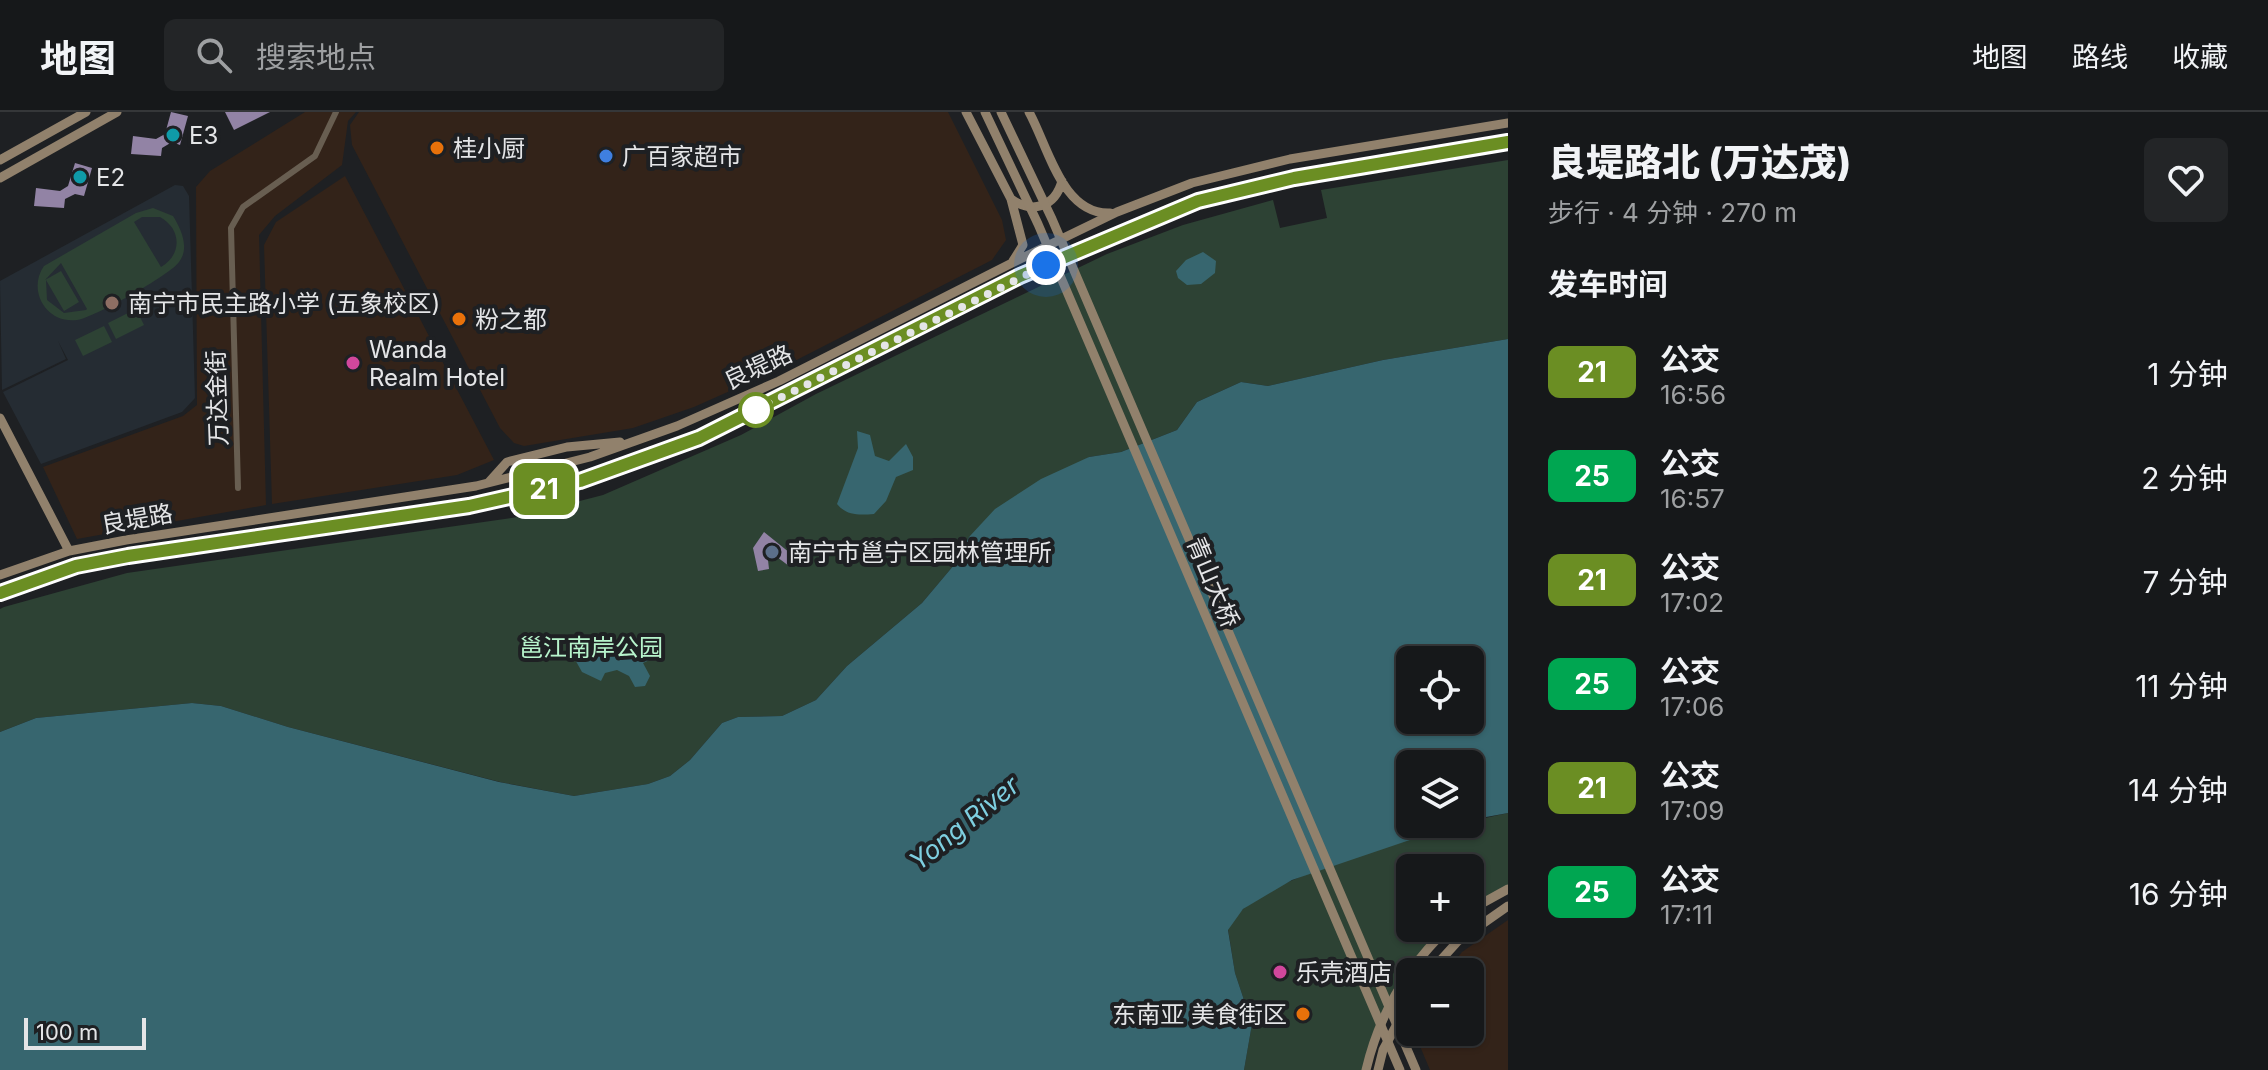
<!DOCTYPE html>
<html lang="zh">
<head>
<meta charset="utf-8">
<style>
	:root { --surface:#16181a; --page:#232527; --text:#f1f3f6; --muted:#9ea0a2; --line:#353739 }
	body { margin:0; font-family:Inter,"Noto Sans SC",sans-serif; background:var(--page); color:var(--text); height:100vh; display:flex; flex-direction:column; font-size:30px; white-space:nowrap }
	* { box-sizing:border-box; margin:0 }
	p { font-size:26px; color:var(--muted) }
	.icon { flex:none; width:44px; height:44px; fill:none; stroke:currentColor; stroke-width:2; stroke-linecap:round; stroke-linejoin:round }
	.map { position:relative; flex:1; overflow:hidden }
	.drawer { display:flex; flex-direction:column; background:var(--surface); width:760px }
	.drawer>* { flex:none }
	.badge { padding:0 16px; border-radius:12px; font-size:28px; line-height:52px }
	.buttons { position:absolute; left:1396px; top:534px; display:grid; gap:16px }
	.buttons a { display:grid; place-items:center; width:88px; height:88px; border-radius:12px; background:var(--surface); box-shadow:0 2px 6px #0004,0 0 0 2px var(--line); font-size:40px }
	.scale { position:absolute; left:24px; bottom:20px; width:122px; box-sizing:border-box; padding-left:8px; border:4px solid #e4e5e7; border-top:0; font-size:22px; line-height:28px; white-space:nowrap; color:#e4e5e7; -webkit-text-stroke:6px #1e2023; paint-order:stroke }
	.you { position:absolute; width:40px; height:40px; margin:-20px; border:6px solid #fff; border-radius:50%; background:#1a73e8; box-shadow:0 0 0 12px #1a73e833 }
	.map>.badge { position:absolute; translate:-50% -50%; box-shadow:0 0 0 4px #fff }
	h2 { padding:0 40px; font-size:30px; line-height:72px }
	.round { display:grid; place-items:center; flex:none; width:84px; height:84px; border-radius:12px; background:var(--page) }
	.summary { display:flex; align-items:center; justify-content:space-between; height:136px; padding:0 40px }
	h1 { font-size:38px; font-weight:800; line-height:60px }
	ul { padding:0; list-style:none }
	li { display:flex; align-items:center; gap:24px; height:104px; padding:0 40px }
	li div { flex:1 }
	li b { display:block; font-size:30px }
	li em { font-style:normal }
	li .badge { min-width:88px; font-weight:700; text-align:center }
	header { display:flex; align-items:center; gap:48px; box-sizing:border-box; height:112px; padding:0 40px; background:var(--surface); border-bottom:2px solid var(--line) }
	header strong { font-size:38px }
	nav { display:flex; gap:44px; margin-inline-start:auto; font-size:28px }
	.search { width:560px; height:72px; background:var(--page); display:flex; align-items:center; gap:20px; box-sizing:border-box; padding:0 28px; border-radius:12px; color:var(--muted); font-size:30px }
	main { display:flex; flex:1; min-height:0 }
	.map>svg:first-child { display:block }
	.commercial { fill:#332319 }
	.built { fill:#252c33 }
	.green { fill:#2d4234; fill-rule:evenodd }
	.water { fill:#37666f; fill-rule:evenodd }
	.building { fill:#9283a5 }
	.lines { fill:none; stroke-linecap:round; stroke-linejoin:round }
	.street { stroke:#685e51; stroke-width:6 }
	.secondary { stroke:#91816c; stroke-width:9 }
	.secondary-bridge { stroke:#91816c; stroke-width:9 }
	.line-casing { stroke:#fff; stroke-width:18 }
	.line { stroke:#6b8e23; stroke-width:12 }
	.walk { stroke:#e4e5e7; stroke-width:8; stroke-dasharray:0 14.4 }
	.culture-dot { fill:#0f9aa8; stroke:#1e2023; stroke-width:3 }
	.food-dot { fill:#e8710a; stroke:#1e2023; stroke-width:3 }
	.shop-dot { fill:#3f7fe0; stroke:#1e2023; stroke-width:3 }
	.education-dot { fill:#8d6e63; stroke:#1e2023; stroke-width:3 }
	.hotel-dot { fill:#d1479c; stroke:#1e2023; stroke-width:3 }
	.stop-dot { fill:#fff; stroke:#6b8e23; stroke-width:4 }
	.service-dot { fill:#5c6f8a; stroke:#1e2023; stroke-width:3 }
	.labels { text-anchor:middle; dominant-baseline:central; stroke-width:8; stroke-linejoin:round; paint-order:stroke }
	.poi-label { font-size:24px; fill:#e4e5e7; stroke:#1e2023; text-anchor:start }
	.street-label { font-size:24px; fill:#e4e5e7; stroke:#1e2023 }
	.park-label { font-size:24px; fill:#b7f4cc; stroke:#1e2023 }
	.water-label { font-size:26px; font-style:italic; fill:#7ecfe0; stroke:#1e2023 }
</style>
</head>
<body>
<header>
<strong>地图</strong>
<div class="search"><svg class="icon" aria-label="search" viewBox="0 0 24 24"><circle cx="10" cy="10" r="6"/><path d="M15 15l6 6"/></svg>搜索地点</div>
<nav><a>地图</a><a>路线</a><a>收藏</a></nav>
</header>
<main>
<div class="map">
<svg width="1508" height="958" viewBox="0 0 1508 958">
	<rect width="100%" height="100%" fill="#1e2023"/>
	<path class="commercial" d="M 305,0 L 356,0 L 348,9 L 342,53 L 275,104 L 259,123 L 266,393 L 77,427 L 43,355 L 183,304 L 197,293 L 196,75 L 210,59 Z
		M 359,0 L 948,0 L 1002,108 L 1006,128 L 992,148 L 777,258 L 694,295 L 633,316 L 524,334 L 514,331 L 500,316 L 352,33 L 350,13 Z
		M 345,64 L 494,348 L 457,363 L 272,392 L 264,133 L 276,110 Z
		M 1508,808 L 1508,958 L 1430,958 L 1414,920 L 1470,920 L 1470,860 L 1446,860 L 1462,840 Z"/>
	<path class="built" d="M 175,73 L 183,74 L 189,84 L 195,286 L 182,300 L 41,352 L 3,280 L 68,248 L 58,229 L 66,247 L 2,278 L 0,169 Z"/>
	<path class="green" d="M 1508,48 L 1508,227 L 1383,248 L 1268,274 L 1241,270 L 1197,290 L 1177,318 L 1121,340 L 1089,345 L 969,425 L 954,453 L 922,491 L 847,554 L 816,588 L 782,604 L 738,605 L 722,611 L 690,648 L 670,664 L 648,672 L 574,684 L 500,670 L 288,615 L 221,594 L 192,591 L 36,606 L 0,620 L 0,497 L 4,495 L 127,461 L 518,405 L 603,383 L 741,323 L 816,282 L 1107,142 L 1183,113 L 1273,88 L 1280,116 L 1327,106 L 1321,78 Z
		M 153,96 L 173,104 C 181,117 190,136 179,150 C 170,163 93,206 77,208 C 46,212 27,178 44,154 L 136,101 ZM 160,105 C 182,117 182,143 161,155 L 134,110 L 142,105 ZM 61,151 L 87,197 L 86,198 L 64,201 L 47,188 L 46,168 L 64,199 L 79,190 L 61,159 L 45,168 Z
		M 136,197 L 144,213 L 116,227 L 108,211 Z
		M 104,214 L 112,230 L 83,244 L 75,228 Z
		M 1508,701 L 1508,777 L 1470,798 L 1470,756 L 1410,756 L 1410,816 L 1448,816 L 1408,860 L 1366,958 L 1244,958 L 1252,912 L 1235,861 L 1228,817 C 1232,811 1237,803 1242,798 C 1283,759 1454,712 1508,701 Z"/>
	<path class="water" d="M 1203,140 L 1216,149 L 1215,161 L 1201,172 L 1187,173 L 1178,166 L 1176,159 L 1186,148 Z
		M 1508,227 L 1508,701 L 1470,708 L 1470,652 L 1410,652 L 1410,712 L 1457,712 L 1292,768 L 1243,797 L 1228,818 L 1235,861 L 1252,912 L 1244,958 L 0,958 L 0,620 L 36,606 L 192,591 L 221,594 L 288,615 L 499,670 L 574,684 L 648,672 L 670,664 L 690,648 L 722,611 L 738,605 L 782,604 L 816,588 L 847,554 L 922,491 L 954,453 L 969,425 L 995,397 L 1041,367 L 1089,345 L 1121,340 L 1177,318 L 1197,290 L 1241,270 L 1268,274 L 1383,248 ZM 1410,548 L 1470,548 L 1470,608 L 1410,608 Z
		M 857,319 L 870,323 L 875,344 L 889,349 L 906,332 L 913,345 L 913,358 L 896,365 L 886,389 L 874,402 C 859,403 847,404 837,392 L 858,336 Z
		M 640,522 L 654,527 L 658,544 L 643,551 L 650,564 L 645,574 L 635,575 L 629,564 L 617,558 L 605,561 L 601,569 L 582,560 L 573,544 L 579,532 L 594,530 L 607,545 L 622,543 Z"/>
	<path class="building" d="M 171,0 L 188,4 L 180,33 L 172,30 L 162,36 L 161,44 L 131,42 L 133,24 L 156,27 L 165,22 Z
		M 225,0 L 270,0 L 234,18 Z
		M 75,51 L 92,56 L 84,84 L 75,82 L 65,87 L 64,96 L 34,94 L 36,76 L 60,79 L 68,74 Z
		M 764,420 L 795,445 L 789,454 L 777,445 L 768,448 L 769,457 L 758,459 L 753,436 Z"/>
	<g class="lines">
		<path class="street" d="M 238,376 L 231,116 L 243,95 L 315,44 L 336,0"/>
		<path class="secondary" d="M 966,0 L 1011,87 L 1023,133 L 1013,149
			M 1029,0 C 1048,34 1062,103 1110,101
			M 0,48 L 86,0
			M 0,66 L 117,0
			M 1011,87 C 1032,102 1055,95 1062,69
			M 0,306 L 69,439
			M 489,370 L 507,350 L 567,335 L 620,330
			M 0,463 L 69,439 L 126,428 L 476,374 L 590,345 L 677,314 L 779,269 L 1010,152 L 1117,100 L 1192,71 L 1290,47 L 1508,11
			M 0,481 L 76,454 L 128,444 L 469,394 L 580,369 L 699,326 L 1020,164 L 1198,89 L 1294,66 L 1508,30
			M 1470,798 L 1508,777
			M 1430,860 L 1458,829 L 1508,794
			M 1366,958 C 1379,903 1407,855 1448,816
			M 1378,958 L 1383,938 L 1410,888"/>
		<path class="secondary-bridge" d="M 985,0 L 1038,112 L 1400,958
			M 1001,0 L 1052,107 L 1416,958"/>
	</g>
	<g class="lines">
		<g class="line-casing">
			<path id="line" d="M 0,481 L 76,454 L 128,444 L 469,394 L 580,369 L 699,326 L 1020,164 L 1198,89 L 1294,66 L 1508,30"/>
		</g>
		<use href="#line" class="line"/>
		<path class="walk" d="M 756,298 L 1046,153"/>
	</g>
	<g class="culture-dot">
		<circle cx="173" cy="23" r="8"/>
		<circle cx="80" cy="65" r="8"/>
	</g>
	<g class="food-dot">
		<circle cx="437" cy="36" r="8"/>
		<circle cx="459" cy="207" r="8"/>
		<circle cx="1303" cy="902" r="8"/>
	</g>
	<circle class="shop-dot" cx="606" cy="44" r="8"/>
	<circle class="education-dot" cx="112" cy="191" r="8"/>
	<g class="hotel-dot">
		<circle cx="353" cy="251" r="8"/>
		<circle cx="1280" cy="860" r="8"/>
	</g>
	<circle class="stop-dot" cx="756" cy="298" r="16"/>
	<circle class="service-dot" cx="772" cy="440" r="8"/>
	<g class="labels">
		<g class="poi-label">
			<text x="189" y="23">E3</text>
			<text x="453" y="36">桂小厨</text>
			<text x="622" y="44">广百家超市</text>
			<text x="96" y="65">E2</text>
			<text x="128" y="191">南宁市民主路小学 (五象校区)</text>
			<text x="475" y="207">粉之都</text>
			<text x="369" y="237">Wanda<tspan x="369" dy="28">Realm Hotel</tspan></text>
			<text x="788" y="440">南宁市邕宁区园林管理所</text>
			<text x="1296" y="860">乐壳酒店</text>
			<text x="1287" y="902" text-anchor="end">东南亚 美食街区</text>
		</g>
		<g class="street-label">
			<text transform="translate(758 255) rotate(-25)">良堤路</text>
			<text transform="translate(217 286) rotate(-92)">万达金街</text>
			<text transform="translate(137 407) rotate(-10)">良堤路</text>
			<text transform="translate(1213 470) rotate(67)">青山大桥</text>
		</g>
		<g class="park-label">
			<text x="591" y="535">邕江南岸公园</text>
		</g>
		<g class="water-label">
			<text transform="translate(964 711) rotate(-39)">Yong River</text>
		</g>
	</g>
</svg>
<div class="buttons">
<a><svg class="icon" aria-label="locate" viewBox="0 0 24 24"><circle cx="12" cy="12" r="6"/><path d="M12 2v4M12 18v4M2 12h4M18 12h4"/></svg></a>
<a><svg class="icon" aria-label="layers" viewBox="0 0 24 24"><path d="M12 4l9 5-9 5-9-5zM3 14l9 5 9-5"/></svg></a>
<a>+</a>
<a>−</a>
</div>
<div class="scale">100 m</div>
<div class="you" style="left:1046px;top:153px"></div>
<b class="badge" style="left:544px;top:377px;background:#6b8e23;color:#fff">21</b>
</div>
<section class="drawer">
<div class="summary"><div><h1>良堤路北 (万达茂)</h1><p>步行 · 4 分钟 · 270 m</p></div><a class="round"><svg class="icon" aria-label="heart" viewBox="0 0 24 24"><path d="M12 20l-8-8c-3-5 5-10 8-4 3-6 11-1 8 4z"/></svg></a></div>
<h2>发车时间</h2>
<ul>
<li><span class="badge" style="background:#6b8e23;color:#fff">21</span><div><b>公交</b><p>16:56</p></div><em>1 分钟</em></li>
<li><span class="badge" style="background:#00a651;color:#fff">25</span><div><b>公交</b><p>16:57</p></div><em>2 分钟</em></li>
<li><span class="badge" style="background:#6b8e23;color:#fff">21</span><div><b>公交</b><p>17:02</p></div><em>7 分钟</em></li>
<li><span class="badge" style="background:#00a651;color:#fff">25</span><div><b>公交</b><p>17:06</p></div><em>11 分钟</em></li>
<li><span class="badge" style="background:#6b8e23;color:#fff">21</span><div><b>公交</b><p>17:09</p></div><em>14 分钟</em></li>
<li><span class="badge" style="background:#00a651;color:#fff">25</span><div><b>公交</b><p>17:11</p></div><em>16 分钟</em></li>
</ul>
</section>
</main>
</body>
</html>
